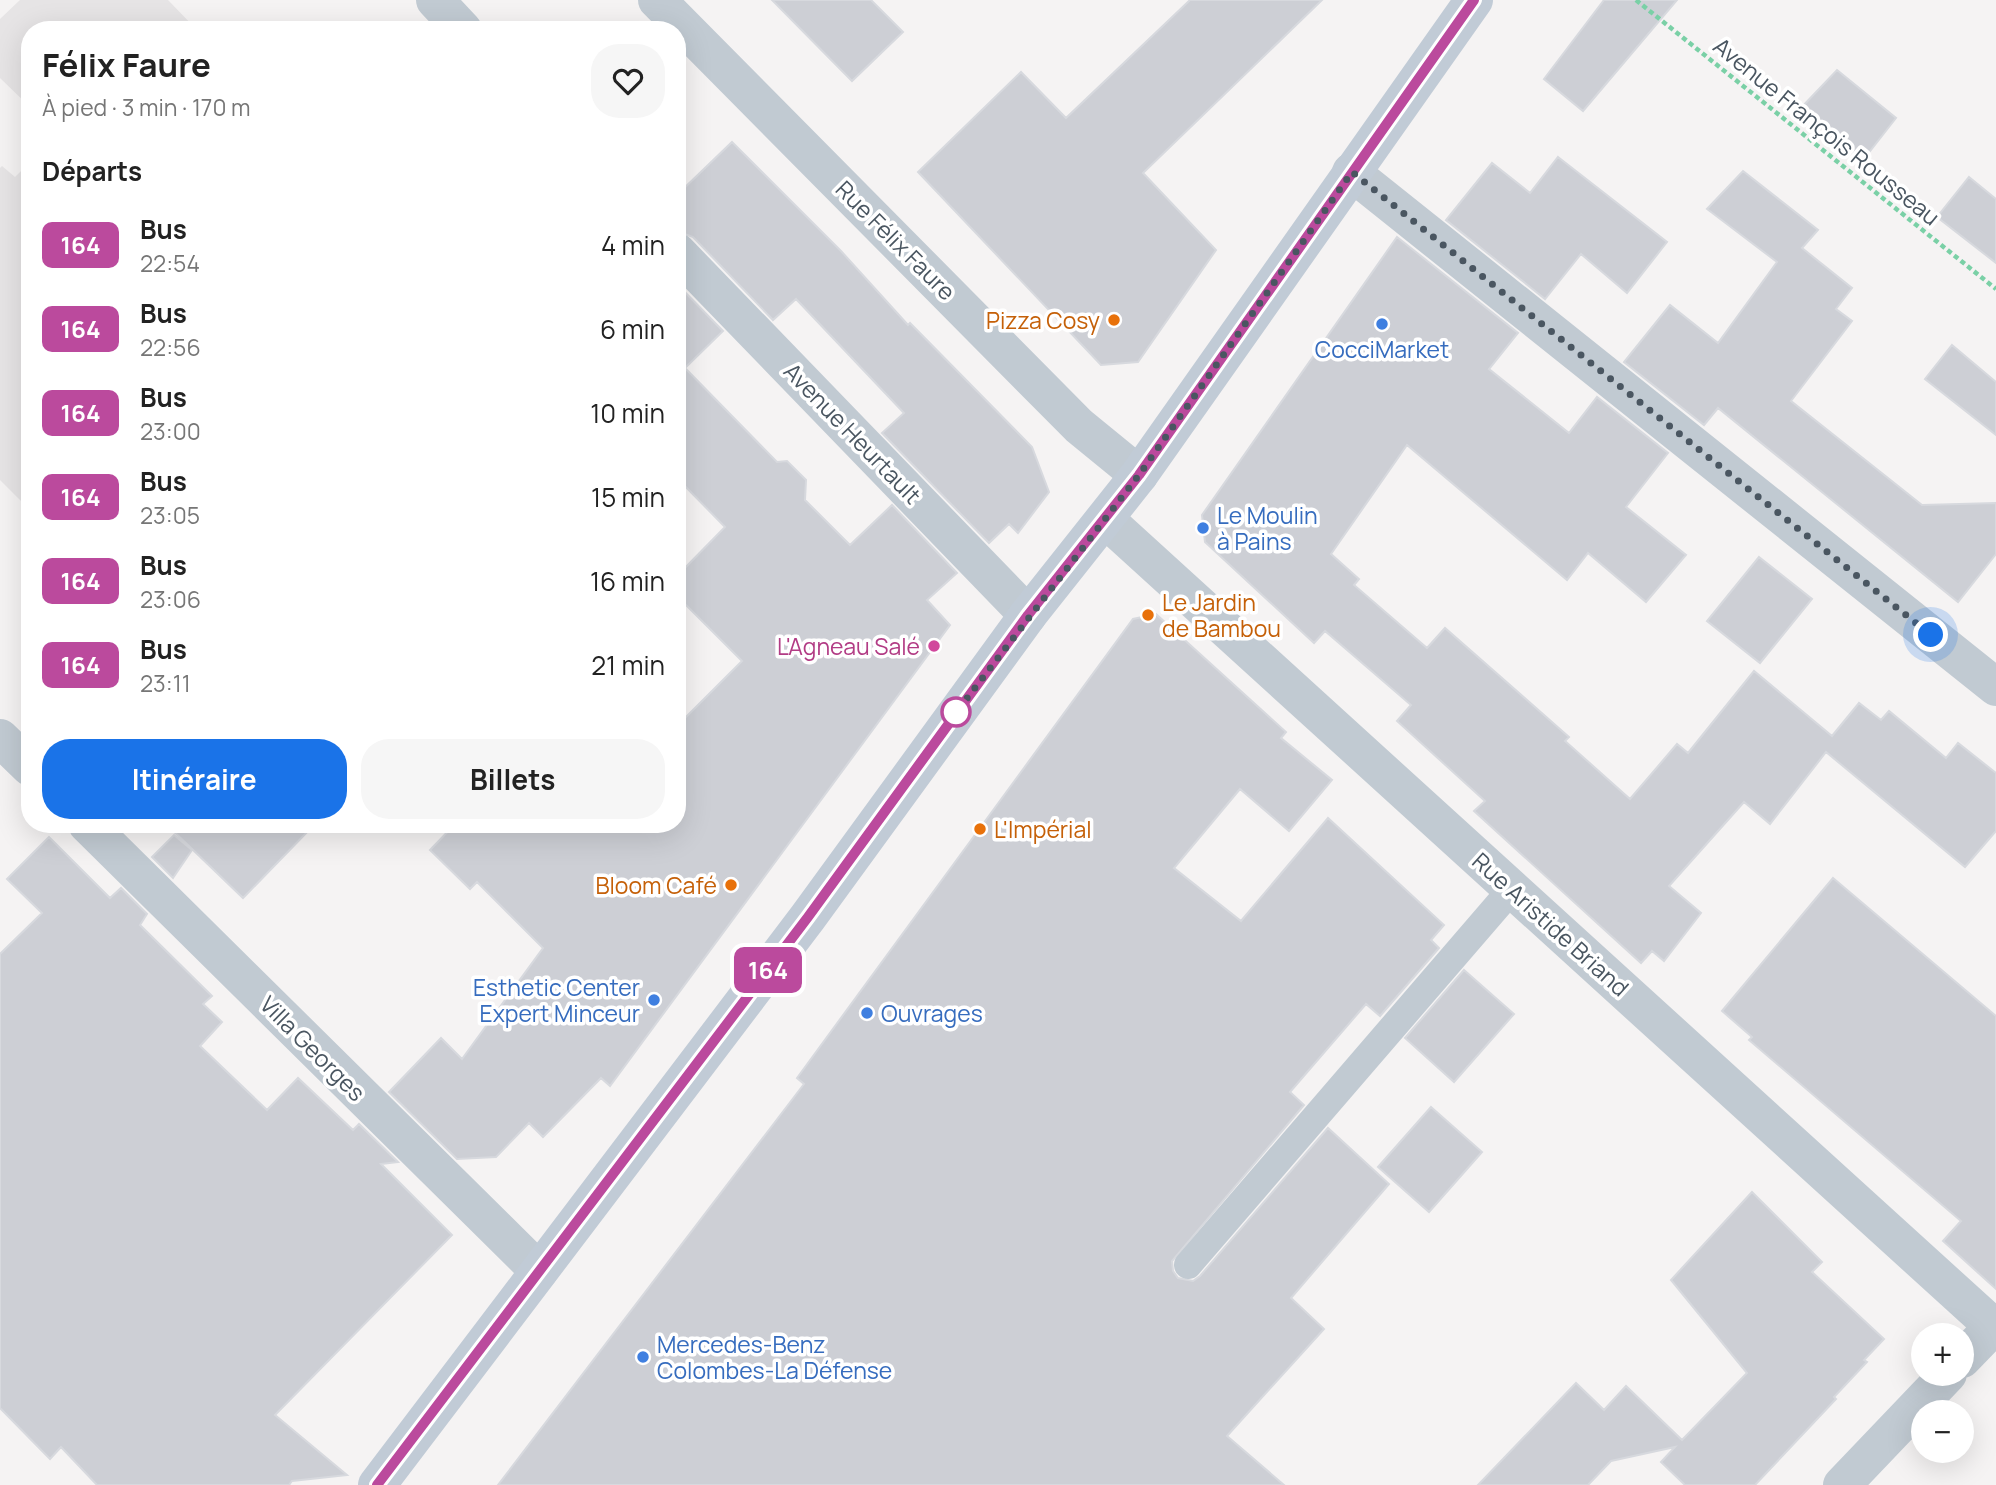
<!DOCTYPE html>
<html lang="fr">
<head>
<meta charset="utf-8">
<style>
	:root { --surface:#fff; --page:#f6f6f6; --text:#222; --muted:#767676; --accent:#1a73e8 }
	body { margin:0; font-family:Manrope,sans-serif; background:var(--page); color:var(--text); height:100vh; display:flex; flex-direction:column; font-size:26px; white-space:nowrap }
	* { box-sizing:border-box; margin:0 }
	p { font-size:23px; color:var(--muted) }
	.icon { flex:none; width:38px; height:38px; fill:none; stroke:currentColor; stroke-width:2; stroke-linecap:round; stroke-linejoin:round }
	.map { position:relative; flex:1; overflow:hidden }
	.drawer { position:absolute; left:21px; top:21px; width:665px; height:812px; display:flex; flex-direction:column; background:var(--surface); border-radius:28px; box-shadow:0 7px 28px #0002 }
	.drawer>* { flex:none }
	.badge { padding:0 14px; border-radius:10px; font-size:24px; line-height:46px }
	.tools { position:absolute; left:1911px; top:1323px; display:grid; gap:14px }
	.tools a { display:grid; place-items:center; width:63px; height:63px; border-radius:50%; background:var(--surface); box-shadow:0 7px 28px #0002; font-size:35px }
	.you { position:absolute; width:35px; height:35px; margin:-18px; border:5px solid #fff; border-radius:50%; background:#1a73e8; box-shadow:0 0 0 10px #1a73e833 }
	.map>.badge { position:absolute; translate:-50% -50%; box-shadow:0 0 0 4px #fff }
	h2 { padding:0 21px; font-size:26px; line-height:63px }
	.round { display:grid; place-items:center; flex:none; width:74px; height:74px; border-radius:28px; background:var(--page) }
	.summary { display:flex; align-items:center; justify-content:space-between; height:119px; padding:0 21px }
	h1 { font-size:33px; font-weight:700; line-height:52px }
	.cta { display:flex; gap:14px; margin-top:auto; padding:14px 21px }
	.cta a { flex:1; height:80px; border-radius:28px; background:var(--accent); color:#fff; font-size:28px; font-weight:700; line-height:80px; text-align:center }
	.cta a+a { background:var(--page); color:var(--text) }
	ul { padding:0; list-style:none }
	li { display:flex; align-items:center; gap:21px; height:84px; padding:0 21px }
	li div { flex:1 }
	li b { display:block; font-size:26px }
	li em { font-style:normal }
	li .badge { min-width:77px; font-weight:700; text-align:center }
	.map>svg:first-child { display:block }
	.education { fill:#e6e4e5 }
	.building { fill:#cdcfd5; stroke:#d7d9de; stroke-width:2 }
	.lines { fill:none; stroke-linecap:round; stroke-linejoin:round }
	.path { stroke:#7ad0a6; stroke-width:4.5; stroke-dasharray:5 3.5; stroke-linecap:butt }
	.lane { stroke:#c1cad2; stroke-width:28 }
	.street { stroke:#c1cad2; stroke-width:38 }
	.secondary { stroke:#c1cbd6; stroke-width:38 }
	.line-casing { stroke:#fff; stroke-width:16 }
	.line { stroke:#bb4a9d; stroke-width:10 }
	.walk { stroke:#4a5661; stroke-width:7; stroke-dasharray:0 12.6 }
	.food-dot { fill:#e8710a; stroke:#fff; stroke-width:2.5 }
	.shop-dot { fill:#3f7fe0; stroke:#fff; stroke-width:2.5 }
	.hotel-dot { fill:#d1479c; stroke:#fff; stroke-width:2.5 }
	.stop-dot { fill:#fff; stroke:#bb4a9d; stroke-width:3.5 }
	.labels { text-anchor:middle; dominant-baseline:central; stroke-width:7; stroke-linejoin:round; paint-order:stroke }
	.street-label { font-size:23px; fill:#4a5661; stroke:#fff }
	.food-label { font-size:23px; fill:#c56008; stroke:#fff; text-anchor:end }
	.shop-label { font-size:23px; fill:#366cbe; stroke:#fff; text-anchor:start }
	.hotel-label { font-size:23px; fill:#b23c85; stroke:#fff; text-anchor:end }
</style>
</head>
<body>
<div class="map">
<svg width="1996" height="1485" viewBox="0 0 1996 1485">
	<rect width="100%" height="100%" fill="#f5f3f3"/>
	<path class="education" d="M 20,0 L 168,0 L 195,28 L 201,30 L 30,30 L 30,107 L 0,78 L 0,19 Z
		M 30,162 L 30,510 L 0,480 L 0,168 L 2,166 L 15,177 Z"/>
	<path class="building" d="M 772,0 L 871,0 L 903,32 L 852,81 Z
		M 1190,0 L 1322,0 L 1143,173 L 1216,250 L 1138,362 L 1101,365 L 918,172 L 1021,72 L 1066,118 Z
		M 1604,0 L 1677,0 L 1583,111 L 1544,79 Z
		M 1837,70 L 1896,118 L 1863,160 L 1799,110 Z
		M 732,142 L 841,251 L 908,325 L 910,323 L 1032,447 L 1049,492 L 1018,533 L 1009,524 L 989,543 L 882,433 L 904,413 L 796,299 L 773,320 L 693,237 L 677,231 L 677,195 Z
		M 1558,157 L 1667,242 L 1627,293 L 1581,254 L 1545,299 L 1446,220 L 1492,163 L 1530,193 Z
		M 1743,171 L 1818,230 L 1802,248 L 1852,288 L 1836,309 L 1852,321 L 1791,401 L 1922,505 L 1996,503 L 1996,554 L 1958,602 L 1718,408 L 1704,425 L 1624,362 L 1670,305 L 1718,343 L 1777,262 L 1707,209 Z
		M 1969,177 L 1996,199 L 1996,263 L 1937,217 Z
		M 1397,237 L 1518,333 L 1489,369 L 1569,433 L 1597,397 L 1668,453 L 1626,507 L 1686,555 L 1646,602 L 1588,553 L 1567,580 L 1407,445 L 1331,554 L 1359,579 L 1354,585 L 1427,648 L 1445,628 L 1569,737 L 1565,741 L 1630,799 L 1677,744 L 1688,753 L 1754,671 L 1832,736 L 1859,703 L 1881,720 L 1889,711 L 1946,758 L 1958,743 L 1996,773 L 1996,831 L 1965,867 L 1826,752 L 1770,824 L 1744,802 L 1669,886 L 1701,913 L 1664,961 L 1652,951 L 1641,963 L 1474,811 L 1485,801 L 1397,721 L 1411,705 L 1325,631 L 1314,643 L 1205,542 L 1202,515 Z
		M 677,284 L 723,331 L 685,368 L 777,462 L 787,461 L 806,480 L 805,500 L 850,545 L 892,505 L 957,573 L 927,600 L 950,625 L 610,1086 L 601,1078 L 543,1137 L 529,1123 L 496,1157 L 457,1159 L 389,1092 L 441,1038 L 462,1059 L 543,948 L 477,882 L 470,889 L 430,850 L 455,824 L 677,824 L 677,726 L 742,661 L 677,596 L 677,576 L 725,527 L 677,478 Z
		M 1952,345 L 1996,382 L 1996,435 L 1925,379 Z
		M 1759,557 L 1812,599 L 1760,663 L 1707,621 Z
		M 1156,614 L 1286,732 L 1281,738 L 1332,780 L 1289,831 L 1240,789 L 1174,868 L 1241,921 L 1328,818 L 1444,925 L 1431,940 L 1439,948 L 1380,1016 L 1366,1004 L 1290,1092 L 1304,1105 L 1172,1261 L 1173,1271 L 1178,1278 L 1193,1281 L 1200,1276 L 1328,1128 L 1389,1184 L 1291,1298 L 1324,1329 L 1227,1436 L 1284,1485 L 498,1485 L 804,1084 L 797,1078 L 1133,619 Z
		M 166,824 L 315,824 L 243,898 Z
		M 174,835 L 192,850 L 173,878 L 152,857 Z
		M 49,837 L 110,898 L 121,888 L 147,914 L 140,925 L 212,996 L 203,1004 L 222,1022 L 200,1046 L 267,1110 L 298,1078 L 353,1130 L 359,1124 L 398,1162 L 381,1164 L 452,1235 L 275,1415 L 347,1475 L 292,1481 L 289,1485 L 97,1485 L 61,1447 L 50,1459 L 0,1408 L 0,954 L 42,913 L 7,879 Z
		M 1833,878 L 1996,1016 L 1996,1289 L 1943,1241 L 1961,1221 L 1749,1040 L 1752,1037 L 1722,1011 Z
		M 1464,970 L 1514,1014 L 1454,1082 L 1405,1038 Z
		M 1431,1107 L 1482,1152 L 1429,1212 L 1378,1167 Z
		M 1752,1192 L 1822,1262 L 1812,1272 L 1884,1339 L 1864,1360 L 1867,1362 L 1834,1397 L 1836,1399 L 1755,1485 L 1685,1485 L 1661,1462 L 1675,1447 L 1611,1461 L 1588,1485 L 1478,1485 L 1576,1383 L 1604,1410 L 1626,1386 L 1682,1440 L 1747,1373 L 1671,1280 Z"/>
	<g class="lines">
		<path class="path" d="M 1636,0 L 1996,289"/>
		<path class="lane" d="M 1188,1265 L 1512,889"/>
		<path class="street" d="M 435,0 L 463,30
			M 657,0 L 1079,426 L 1139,475
			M 1351,172 L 1996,687
			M 677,252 L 1028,615
			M 1105,519 L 1996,1329
			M 0,738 L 30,767
			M 87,824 L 539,1271
			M 1962,1359 L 1993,1327
			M 1842,1485 L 1948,1374"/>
		<path class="secondary" d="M 377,1485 L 808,917 L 1028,615 L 1139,475 L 1474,0"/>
	</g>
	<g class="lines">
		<g class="line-casing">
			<path id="line" d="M 377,1485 L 808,917 L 1028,615 L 1139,475 L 1474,0"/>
		</g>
		<use href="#line" class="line"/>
		<path class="walk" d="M 956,712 L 954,715 L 1139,475 L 1352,172 L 1931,635"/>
	</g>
	<g class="food-dot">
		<circle cx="1114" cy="320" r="7"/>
		<circle cx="1148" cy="615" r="7"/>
		<circle cx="980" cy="829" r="7"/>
		<circle cx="731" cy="885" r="7"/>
	</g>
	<g class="shop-dot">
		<circle cx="1382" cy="324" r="7"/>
		<circle cx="1203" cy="528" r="7"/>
		<circle cx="654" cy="1000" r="7"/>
		<circle cx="867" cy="1013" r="7"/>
		<circle cx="643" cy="1357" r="7"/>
	</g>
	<circle class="hotel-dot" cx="934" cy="646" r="7"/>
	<circle class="stop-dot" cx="956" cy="712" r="14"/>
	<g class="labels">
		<g class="street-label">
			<text transform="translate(1827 131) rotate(39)">Avenue François Rousseau</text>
			<text transform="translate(896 240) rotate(45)">Rue Félix Faure</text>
			<text transform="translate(853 433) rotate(46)">Avenue Heurtault</text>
			<text transform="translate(1551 924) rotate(42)">Rue Aristide Briand</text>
			<text transform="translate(313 1048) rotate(45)">Villa Georges</text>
		</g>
		<g class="food-label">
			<text x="1100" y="320">Pizza Cosy</text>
			<text x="1162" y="602" text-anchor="start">Le Jardin<tspan x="1162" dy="26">de Bambou</tspan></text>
			<text x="994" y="829" text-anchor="start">L'Impérial</text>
			<text x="717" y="885">Bloom Café</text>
		</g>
		<g class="shop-label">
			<text x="1382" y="349" text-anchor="middle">CocciMarket</text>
			<text x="1217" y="515">Le Moulin<tspan x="1217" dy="26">à Pains</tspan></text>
			<text x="640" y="987" text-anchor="end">Esthetic Center<tspan x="640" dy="26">Expert Minceur</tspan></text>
			<text x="881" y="1013">Ouvrages</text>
			<text x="657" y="1344">Mercedes-Benz<tspan x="657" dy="26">Colombes-La Défense</tspan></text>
		</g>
		<g class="hotel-label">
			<text x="920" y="646">L'Agneau Salé</text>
		</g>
	</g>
</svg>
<div class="tools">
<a>+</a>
<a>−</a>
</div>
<div class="you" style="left:1931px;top:635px"></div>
<b class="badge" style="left:768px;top:970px;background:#bb4a9d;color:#fff">164</b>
<section class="drawer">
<div class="summary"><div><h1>Félix Faure</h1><p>À pied · 3 min · 170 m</p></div><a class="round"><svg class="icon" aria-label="heart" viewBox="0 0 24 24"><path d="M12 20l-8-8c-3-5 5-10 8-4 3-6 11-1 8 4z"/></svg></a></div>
<h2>Départs</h2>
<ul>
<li><span class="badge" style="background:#bb4a9d;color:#fff">164</span><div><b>Bus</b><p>22:54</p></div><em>4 min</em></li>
<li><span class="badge" style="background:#bb4a9d;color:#fff">164</span><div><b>Bus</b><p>22:56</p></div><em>6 min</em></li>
<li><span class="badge" style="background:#bb4a9d;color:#fff">164</span><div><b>Bus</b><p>23:00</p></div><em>10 min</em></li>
<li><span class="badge" style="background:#bb4a9d;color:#fff">164</span><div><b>Bus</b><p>23:05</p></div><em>15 min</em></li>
<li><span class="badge" style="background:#bb4a9d;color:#fff">164</span><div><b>Bus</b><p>23:06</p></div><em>16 min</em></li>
<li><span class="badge" style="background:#bb4a9d;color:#fff">164</span><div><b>Bus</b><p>23:11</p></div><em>21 min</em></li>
</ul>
<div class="cta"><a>Itinéraire</a><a>Billets</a></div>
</section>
</div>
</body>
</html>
